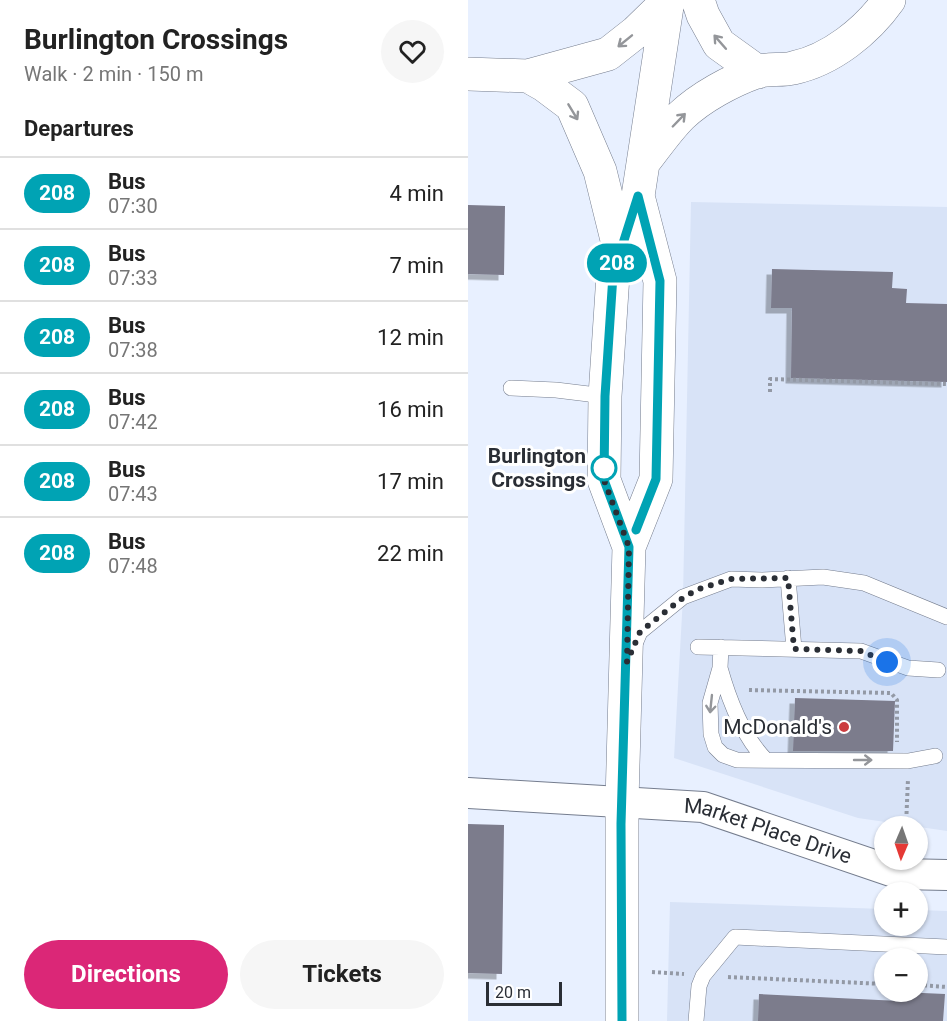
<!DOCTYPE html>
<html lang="en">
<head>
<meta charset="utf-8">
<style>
	:root { --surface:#fff; --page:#f6f6f6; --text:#222; --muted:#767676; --line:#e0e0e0; --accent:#db2777 }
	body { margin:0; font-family:Roboto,sans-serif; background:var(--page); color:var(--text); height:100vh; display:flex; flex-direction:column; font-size:22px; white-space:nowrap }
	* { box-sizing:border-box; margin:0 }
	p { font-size:20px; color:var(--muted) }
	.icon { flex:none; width:33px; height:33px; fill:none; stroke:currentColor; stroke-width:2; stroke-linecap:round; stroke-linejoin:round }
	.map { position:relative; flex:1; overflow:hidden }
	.panel { display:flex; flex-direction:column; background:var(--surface); width:468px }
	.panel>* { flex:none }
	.badge { padding:0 12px; border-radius:20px; font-size:21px; line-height:39px }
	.needle { width:39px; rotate:182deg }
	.controls { position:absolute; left:406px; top:816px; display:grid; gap:12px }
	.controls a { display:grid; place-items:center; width:54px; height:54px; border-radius:50%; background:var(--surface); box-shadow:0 2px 4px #0004; font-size:30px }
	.scale { position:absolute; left:18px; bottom:15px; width:76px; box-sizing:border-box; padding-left:6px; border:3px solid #2a2e35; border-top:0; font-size:16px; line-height:21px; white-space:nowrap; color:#2a2e35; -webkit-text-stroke:4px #fff; paint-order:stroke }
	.you { position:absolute; width:30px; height:30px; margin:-15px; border:4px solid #fff; border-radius:50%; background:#1a73e8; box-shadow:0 0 0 9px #1a73e833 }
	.map>.badge { position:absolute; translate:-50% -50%; box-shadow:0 0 0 3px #fff }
	h2 { padding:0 24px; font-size:22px; line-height:54px }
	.round { display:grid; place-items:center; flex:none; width:63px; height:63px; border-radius:32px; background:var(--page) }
	.headline { display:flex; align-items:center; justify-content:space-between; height:102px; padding:0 24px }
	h1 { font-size:28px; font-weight:700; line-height:45px }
	.primary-button { display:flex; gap:12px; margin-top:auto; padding:12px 24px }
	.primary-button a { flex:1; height:69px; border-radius:36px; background:var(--accent); color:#fff; font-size:24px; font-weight:700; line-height:69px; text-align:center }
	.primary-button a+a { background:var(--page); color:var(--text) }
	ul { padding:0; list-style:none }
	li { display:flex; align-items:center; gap:18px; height:72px; padding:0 24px; border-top:2px solid var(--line) }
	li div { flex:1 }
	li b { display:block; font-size:22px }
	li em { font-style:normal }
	li .badge { min-width:66px; font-weight:700; text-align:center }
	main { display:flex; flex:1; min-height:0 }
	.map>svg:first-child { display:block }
	.built { fill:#d8e3f7; fill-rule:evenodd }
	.building { fill:#7c7b8c; filter:url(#shadow) }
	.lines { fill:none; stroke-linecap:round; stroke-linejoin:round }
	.lane-casing { stroke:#757d8e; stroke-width:16 }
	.street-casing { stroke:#757d8e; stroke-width:32 }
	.secondary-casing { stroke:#757d8e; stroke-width:34 }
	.path { stroke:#9399a5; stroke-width:4; stroke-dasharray:3 3; stroke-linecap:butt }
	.lane { stroke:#fff; stroke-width:15 }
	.street { stroke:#fff; stroke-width:30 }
	.secondary { stroke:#fff; stroke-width:33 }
	.oneway { stroke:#94969a }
	.line-casing { stroke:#fff; stroke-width:14 }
	.line { stroke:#00a3b4; stroke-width:9 }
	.walk { stroke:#2a2e35; stroke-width:6; stroke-dasharray:0 10.8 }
	.stop-dot { fill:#fff; stroke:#00a3b4; stroke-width:3 }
	.poi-dot { fill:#cb3c3f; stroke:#fff; stroke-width:2 }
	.labels { text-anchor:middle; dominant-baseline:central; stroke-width:6; stroke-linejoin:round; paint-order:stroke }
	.stop-label { font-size:21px; font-weight:bold; fill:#2a2e35; stroke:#fff; text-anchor:end }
	.poi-label { font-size:21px; fill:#2a2e35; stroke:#fff; text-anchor:end }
	.street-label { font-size:21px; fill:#2a2e35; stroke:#fff }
</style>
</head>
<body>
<main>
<section class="panel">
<div class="headline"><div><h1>Burlington Crossings</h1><p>Walk · 2 min · 150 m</p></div><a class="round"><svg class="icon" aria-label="heart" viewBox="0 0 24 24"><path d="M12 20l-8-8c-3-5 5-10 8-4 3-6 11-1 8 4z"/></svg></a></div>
<h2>Departures</h2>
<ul>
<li><span class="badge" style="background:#00a3b4;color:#fff">208</span><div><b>Bus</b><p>07:30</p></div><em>4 min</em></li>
<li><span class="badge" style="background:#00a3b4;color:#fff">208</span><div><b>Bus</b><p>07:33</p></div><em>7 min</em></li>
<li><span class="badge" style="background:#00a3b4;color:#fff">208</span><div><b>Bus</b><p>07:38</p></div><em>12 min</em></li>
<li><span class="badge" style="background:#00a3b4;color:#fff">208</span><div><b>Bus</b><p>07:42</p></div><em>16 min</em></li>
<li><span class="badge" style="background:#00a3b4;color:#fff">208</span><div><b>Bus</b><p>07:43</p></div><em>17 min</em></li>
<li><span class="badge" style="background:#00a3b4;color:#fff">208</span><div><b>Bus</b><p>07:48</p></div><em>22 min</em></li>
</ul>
<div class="primary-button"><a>Directions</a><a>Tickets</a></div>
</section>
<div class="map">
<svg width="479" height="1021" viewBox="0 0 479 1021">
	<defs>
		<filter id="shadow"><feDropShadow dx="-5.5" dy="5.5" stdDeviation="0" flood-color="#0004"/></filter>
	</defs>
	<rect width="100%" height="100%" fill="#e8f0ff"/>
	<path class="built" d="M 223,202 L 479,207 L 479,831 L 390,818 L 206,758 L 215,597 Z
		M 202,902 L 417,909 L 417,926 L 450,926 L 450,910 L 479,911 L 479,1021 L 199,1021 ZM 417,958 L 450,958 L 450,992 L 417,992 Z"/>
	<path class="building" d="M 0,205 L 37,206 L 36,275 L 0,274 Z
		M 304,269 L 425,272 L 424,288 L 439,289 L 438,303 L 479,304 L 479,382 L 323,378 L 324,308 L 303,308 Z
		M 327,698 L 427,701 L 425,751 L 325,751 Z
		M 0,824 L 36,825 L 34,974 L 0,973 Z
		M 432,992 L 477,994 L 475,1021 L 290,1021 L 291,994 L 431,1001 Z"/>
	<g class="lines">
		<g class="lane-casing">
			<path id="lane" d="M 43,388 L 88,390 L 137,396
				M 320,578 L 326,649
				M 166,646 L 172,632 L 215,597 L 263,579 L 294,580 L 355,577 L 396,583 L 479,617
				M 230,647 L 393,651 L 440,668 L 470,670
				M 253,647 L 252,668 L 242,703 L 243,734 L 247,747 L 255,755 L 269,760 L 440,761 L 467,756
				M 252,668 C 261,700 275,737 298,760
				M 228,1021 L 231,986 L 235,976 L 267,937 L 479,947"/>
		</g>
		<g class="street-casing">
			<g id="street">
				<path id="s1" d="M 0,793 L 235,807 L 432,874 L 479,875"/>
			</g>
		</g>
		<g class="secondary-casing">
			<path id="secondary" d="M 230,0 L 235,15 L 251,44 L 290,72
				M 0,74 L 60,76 L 140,54 L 168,32 L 200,1
				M 60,76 L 76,85 L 104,106 L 132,171 L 152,252
				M 175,163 C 187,148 199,130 213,116 C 233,97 263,81 288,72 C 300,68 313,71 325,68 C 363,60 399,31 421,0
				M 161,547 L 136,480 L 137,396 L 145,275 L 170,196 L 200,0
				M 154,1021 L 154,801 L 161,547 L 188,479 L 192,281 L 170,196"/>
		</g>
		<path class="path" d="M 302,392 L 302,379 L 479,384
			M 281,690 L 423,693 L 429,700 L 429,742
			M 438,826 L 440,779
			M 184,972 L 216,974
			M 260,977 L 417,984
			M 450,985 L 479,987"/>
		<use href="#lane" class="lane"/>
		<use href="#street" class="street"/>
		<use href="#secondary" class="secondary"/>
	</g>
	<defs><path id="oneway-shaft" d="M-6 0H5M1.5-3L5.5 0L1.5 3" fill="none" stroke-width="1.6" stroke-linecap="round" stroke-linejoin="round" transform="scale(1.5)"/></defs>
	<g class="oneway">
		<use href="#oneway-shaft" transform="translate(157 41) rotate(141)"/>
		<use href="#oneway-shaft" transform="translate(252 42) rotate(-131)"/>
		<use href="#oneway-shaft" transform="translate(105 112) rotate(59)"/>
		<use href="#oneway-shaft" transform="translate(211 120) rotate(-46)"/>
		<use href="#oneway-shaft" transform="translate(243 704) rotate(96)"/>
		<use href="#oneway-shaft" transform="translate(395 760)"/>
	</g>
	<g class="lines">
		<g class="line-casing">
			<path id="line" d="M 154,1021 L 153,824 L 161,547 L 136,480 L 137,396 L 145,275 L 170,196 L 192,281 L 188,479 L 168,530"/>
		</g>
		<use href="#line" class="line"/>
		<path class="walk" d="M 136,468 L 136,459 L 136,480 L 161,547 L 159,662 L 172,632 L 216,597 L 231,589 L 263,579 L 320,578 L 326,649 L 393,651 L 419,662"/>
	</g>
	<circle class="stop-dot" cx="136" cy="468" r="12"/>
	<circle class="poi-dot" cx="376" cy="727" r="6"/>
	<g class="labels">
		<g class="stop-label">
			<text x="118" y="456">Burlington<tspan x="118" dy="24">Crossings</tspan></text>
		</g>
		<g class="poi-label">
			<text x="364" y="727">McDonald's</text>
		</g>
		<g class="street-label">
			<text stroke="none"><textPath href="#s1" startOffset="304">Market Place Drive</textPath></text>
		</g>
	</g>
</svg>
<div class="controls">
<a><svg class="needle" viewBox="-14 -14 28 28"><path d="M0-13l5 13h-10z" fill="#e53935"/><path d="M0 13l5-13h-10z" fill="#767676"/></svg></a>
<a>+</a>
<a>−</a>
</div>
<div class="scale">20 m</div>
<div class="you" style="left:419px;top:662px"></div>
<b class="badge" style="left:149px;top:263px;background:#00a3b4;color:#fff">208</b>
</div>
</main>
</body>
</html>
